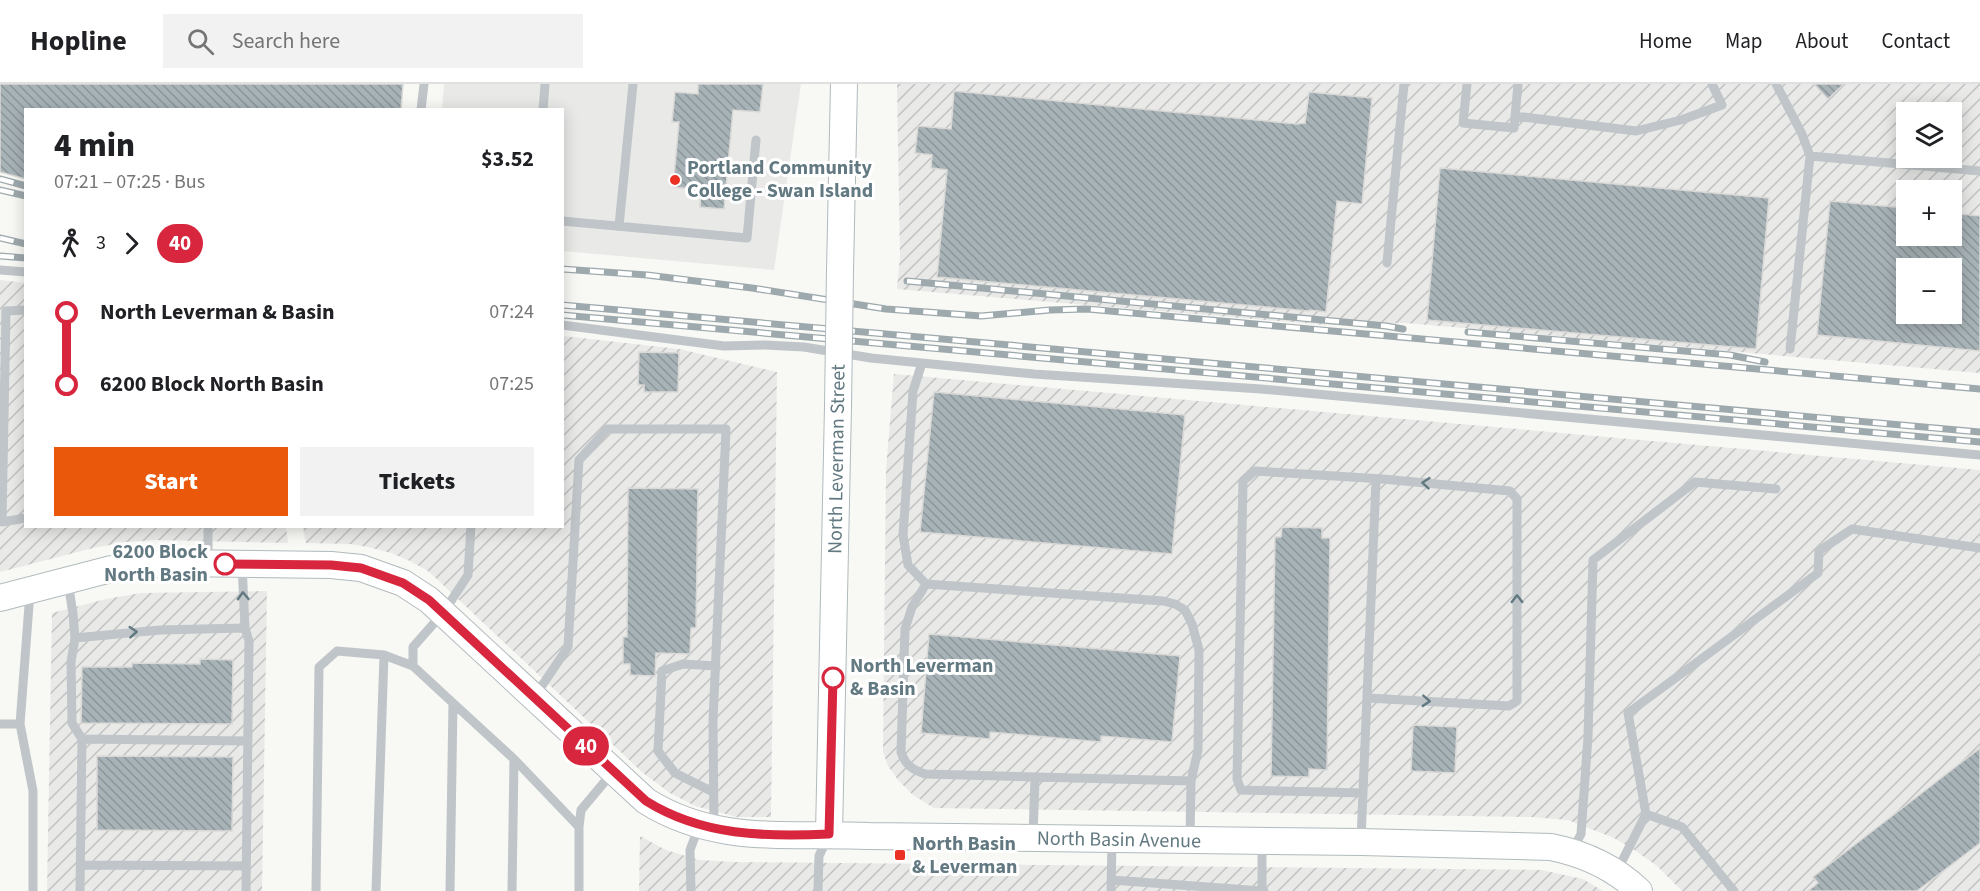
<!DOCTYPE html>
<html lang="en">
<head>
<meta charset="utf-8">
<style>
	:root { --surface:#fff; --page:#f2f2f2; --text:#202124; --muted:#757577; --line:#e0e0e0; --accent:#ea580c }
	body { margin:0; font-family:"Source Sans 3",sans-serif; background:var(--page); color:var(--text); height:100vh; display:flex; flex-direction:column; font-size:22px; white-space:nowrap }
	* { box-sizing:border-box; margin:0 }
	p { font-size:20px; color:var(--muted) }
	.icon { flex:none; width:33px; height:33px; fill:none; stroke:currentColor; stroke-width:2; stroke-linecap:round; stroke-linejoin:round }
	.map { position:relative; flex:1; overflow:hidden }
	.side { position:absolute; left:24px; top:24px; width:540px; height:420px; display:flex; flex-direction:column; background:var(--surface); border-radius:0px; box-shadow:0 3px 15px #0003 }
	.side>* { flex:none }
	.badge { padding:0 12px; border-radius:20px; font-size:21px; line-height:39px }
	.buttons { position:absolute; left:1896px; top:18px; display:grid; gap:12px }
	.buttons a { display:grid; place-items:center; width:66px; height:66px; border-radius:0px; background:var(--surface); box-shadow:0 3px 15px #0003; font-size:30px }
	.map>.badge { position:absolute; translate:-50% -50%; box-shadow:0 0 0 3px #fff }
	.legs { display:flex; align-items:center; gap:9px; height:66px; padding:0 30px; font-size:20px }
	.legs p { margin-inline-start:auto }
	.overview { display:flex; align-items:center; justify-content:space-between; height:102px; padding:0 30px }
	h1 { font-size:33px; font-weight:800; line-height:45px }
	.primary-button { display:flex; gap:12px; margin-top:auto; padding:12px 30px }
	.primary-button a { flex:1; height:69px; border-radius:0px; background:var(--accent); color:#fff; font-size:24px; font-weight:800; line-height:69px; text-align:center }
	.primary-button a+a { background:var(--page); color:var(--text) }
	ul { padding:0 30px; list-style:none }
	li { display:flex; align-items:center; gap:21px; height:72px; font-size:22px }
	li i { display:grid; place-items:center; width:9px; height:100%; margin:0 8px; background:currentColor }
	li i::after { content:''; width:15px; height:15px; margin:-8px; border:4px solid; border-radius:50%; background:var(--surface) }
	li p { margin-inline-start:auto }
	li:first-child i { background:linear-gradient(#0000 50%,currentColor 0) }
	li:last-child i { background:linear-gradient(currentColor 50%,#0000 0) }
	header { display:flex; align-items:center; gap:36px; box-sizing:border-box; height:84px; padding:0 30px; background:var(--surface); border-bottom:2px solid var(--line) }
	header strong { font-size:28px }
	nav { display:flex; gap:33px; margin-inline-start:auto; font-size:21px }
	.search { width:420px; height:54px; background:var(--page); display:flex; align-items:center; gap:15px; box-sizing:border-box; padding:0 21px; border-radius:0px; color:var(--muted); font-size:22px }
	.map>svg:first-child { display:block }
	.built { fill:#e9e9e8 }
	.industrial { fill:url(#industrial-furrows); fill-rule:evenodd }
	.building { fill:url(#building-back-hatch); stroke:#dad9d7; stroke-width:1.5; fill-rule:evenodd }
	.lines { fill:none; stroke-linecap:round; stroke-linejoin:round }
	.secondary-casing { stroke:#b1babd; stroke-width:28 }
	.lane { stroke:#bfc5c8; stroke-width:9 }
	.secondary { stroke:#fff; stroke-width:26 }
	.rail-casing { stroke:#9ea9ad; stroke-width:7 }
	.rail { stroke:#fff; stroke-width:4.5; stroke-dasharray:14; stroke-linecap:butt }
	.secondary-bridge-casing { stroke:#b1babd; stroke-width:28; stroke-linecap:butt }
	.secondary-bridge { stroke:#fff; stroke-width:26 }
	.oneway { stroke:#627981 }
	.line-1-casing { stroke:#fff; stroke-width:14 }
	.line-1 { stroke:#d7263d; stroke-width:9 }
	.poi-dot { fill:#eb3123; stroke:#fff; stroke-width:2 }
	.stop-1-dot { fill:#fff; stroke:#d7263d; stroke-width:3 }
	.labels { text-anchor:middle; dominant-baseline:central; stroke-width:6; stroke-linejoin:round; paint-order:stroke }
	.poi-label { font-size:20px; font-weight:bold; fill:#627981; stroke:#fff; text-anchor:start }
	.street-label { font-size:20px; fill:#627981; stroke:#fff }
	.stop-label { font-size:20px; font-weight:bold; fill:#627981; stroke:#fff; text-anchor:end }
</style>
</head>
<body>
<header>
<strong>Hopline</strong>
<div class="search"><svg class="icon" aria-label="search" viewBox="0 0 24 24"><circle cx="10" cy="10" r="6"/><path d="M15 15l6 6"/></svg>Search here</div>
<nav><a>Home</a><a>Map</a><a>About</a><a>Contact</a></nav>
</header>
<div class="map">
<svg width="1980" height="807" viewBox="0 0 1980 807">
	<defs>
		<pattern id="industrial-furrows" width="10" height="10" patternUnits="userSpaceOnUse" patternTransform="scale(1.5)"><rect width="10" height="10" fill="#e9e9e8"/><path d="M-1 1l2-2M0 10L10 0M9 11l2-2" fill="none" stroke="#c0c2c1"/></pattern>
		<pattern id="building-back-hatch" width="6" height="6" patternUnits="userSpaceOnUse" patternTransform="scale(1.5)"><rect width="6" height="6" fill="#a8b3b7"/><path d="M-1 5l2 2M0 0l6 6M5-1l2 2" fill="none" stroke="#8c969a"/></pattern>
	</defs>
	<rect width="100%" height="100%" fill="#f8f8f5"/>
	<path class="built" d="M 444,0 L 801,0 L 774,186 L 563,167 L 562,26 L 442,26 Z"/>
	<path class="industrial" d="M 897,0 L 1980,0 L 1980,289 L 1406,239 L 1326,241 L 897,205 L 900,172 ZM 1906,28 L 1952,28 L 1952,74 L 1906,74 ZM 1906,106 L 1952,106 L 1952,152 L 1906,152 ZM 1906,184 L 1952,184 L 1952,230 L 1906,230 Z
		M 0,196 L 25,199 L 26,442 L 286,443 L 288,459 L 156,456 L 126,458 L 93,464 L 0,488 Z
		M 563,252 L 679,265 L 777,288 L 771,733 L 737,733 L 695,722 L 670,709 L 643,689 L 441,499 L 428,487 L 410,477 L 391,469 L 368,463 L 350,460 L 306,459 L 303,443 L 562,442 Z
		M 894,290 L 1980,386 L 1980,807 L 1682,807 L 1657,782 L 1636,767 L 1614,754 L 1568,736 L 1531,733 L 934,724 L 913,711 L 898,696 L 888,682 L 883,668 L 886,385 Z
		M 267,507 L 262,807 L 47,807 L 52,529 L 106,515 L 141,509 Z
		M 640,752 L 666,766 L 699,776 L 732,778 L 1541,786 L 1583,795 L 1603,807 L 639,807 Z"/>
	<path class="building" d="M 0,0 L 403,0 L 401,26 L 26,26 L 26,95 L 0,88 Z
		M 698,0 L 763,0 L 760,28 L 733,26 L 724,125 L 700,123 L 701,106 L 673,103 L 679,38 L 672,38 L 675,8 L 698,10 Z
		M 1814,0 L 1844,0 L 1828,15 Z
		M 954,7 L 1297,40 L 1305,39 L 1309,8 L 1372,14 L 1362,120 L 1337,117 L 1326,228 L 1310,226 L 1309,227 L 937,193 L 947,86 L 931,84 L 932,71 L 915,69 L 918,42 L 951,45 Z
		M 1440,84 L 1769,114 L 1756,265 L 1427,236 Z
		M 1830,117 L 1906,124 L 1906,152 L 1952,152 L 1952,129 L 1980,132 L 1980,267 L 1817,251 ZM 1906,184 L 1952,184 L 1952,230 L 1906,230 Z
		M 639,268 L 679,269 L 678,308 L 644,308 L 644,301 L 638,301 Z
		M 934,308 L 1185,331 L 1172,470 L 920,448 Z
		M 628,404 L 698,405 L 696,544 L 691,544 L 690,570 L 656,569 L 655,592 L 630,591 L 630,580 L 623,580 L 623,553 L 627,553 Z
		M 1282,443 L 1322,444 L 1322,454 L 1330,454 L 1327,686 L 1309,685 L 1309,693 L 1271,692 L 1275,453 L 1281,453 Z
		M 929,550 L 1180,572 L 1172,658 L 1101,652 L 1101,658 L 990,648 L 990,655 L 921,649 Z
		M 200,575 L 233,576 L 232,640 L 81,639 L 82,583 L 132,583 L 132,579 L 200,580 Z
		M 1413,641 L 1457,643 L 1455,689 L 1411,687 Z
		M 1980,664 L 1980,759 L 1917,807 L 1808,807 L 1818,799 L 1813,793 Z
		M 97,672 L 233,673 L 232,747 L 97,746 Z"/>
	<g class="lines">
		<g class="secondary-casing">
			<path id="secondary" d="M 840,187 L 844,0
				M 0,514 L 111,485 L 139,481 L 172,479 L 331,481 L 361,484 L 403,499 L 429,516 L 646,717 C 718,762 789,748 869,752 L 1361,758 L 1551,763 C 1585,770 1614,783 1639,807
				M 829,750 L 838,322"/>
		</g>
		<path class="lane" d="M 1467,0 L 1463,39 L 1514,44 L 1518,0
			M 1776,0 L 1802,50 L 1810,72 L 1790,265
			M 421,26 L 424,0
			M 543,26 L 545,0
			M 1515,32 L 1636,47 L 1681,36 L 1722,21 L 1712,0
			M 1810,72 L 1980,87
			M 562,137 L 747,154 L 756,56
			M 619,142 L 633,0
			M 1387,179 L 1404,0
			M 0,186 L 26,188
			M 26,226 L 6,227 L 2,438 L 26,434
			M 562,241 L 724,262 L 765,261 L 804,263 L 871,274 L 1034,290 L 1261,305 L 1980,371
			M 922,279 L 913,307 L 903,451 L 908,481 L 926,500
			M 208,442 L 208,477
			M 242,480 L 245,544 L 249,557 L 246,807
			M 68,498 L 73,530 L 75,554 L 71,578 L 72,639 L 82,655 L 80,807
			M 926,500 L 1163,517 L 1175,520 L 1185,526 L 1192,540 L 1199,566 L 1198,666 L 1191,697 L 925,690 C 913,686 905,681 901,668 L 905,545 L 912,523 Z
			M 30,508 L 20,640 L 33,707 L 33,807
			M 75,554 L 160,546 L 245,544
			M 413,582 L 453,619
			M 535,612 L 568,563 L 579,376 L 607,345 L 726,345 L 713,637 L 714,743
			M 0,640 L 20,640
			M 82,655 L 248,657
			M 713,708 L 675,689 L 658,667 L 662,587 L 683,580 L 716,582
			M 1363,709 L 1241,706 L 1237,695 L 1243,397 L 1255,387 L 1383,395 L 1510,407 L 1517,415 L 1517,617 L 1509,622 L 1368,614
			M 1646,730 L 1628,629 L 1818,489 L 1819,467 L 1852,445 L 1980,464
			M 1033,753 L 1035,693
			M 1190,754 L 1191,697
			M 1361,756 L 1376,396
			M 1262,760 L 1262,806 L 1264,807
			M 1573,765 L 1581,750 L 1588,653 L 1593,476 L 1695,398 L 1776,405
			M 81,781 L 246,782
			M 1617,787 L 1646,730 L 1682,743 L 1734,807
			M 1112,796 L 1262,807
			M 316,807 L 319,583 L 337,567 L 384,571 L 413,582 L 413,563 L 443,529 L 468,491 L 471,442
			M 376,807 L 384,571
			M 450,807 L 453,619 L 514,675
			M 512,807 L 514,675 L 579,743
			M 579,807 L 579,743 L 581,726 L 612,689
			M 691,807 L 690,766 L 699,742
			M 818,807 L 819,772 L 827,755
			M 1111,807 L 1112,756"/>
		<use href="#secondary" class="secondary"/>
		<g class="rail-casing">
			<path id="rail" d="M 0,95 L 26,102
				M 0,106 L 26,112
				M 0,154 L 26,160
				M 0,172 L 26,174
				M 562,185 L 647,191 L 752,204 L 886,225 L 981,232 L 1050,226 L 1087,225 L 1980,305
				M 907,197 L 1386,242 L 1403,245
				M 562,221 L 1980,348
				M 562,231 L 1980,358
				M 1468,248 L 1730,271 L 1765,278"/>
		</g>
		<use href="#rail" class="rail"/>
		<g class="secondary-bridge-casing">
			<path id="secondary-bridge" d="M 838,322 L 840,187"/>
		</g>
		<use href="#secondary-bridge" class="secondary-bridge"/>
	</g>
	<defs><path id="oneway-chevron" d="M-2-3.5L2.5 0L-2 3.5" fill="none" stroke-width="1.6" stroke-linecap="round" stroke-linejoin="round" transform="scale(1.5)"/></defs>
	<g class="oneway">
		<use href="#oneway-chevron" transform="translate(1426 399) rotate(-175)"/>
		<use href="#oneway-chevron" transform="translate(243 512) rotate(-92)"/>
		<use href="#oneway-chevron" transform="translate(1517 515) rotate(-90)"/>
		<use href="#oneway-chevron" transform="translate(133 548) rotate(-4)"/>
		<use href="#oneway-chevron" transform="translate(1426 617) rotate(3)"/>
	</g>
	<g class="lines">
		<g class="line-1-casing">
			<path id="line-1" d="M 225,480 L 331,481 L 361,484 L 403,499 L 429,516 L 443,529 L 646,717 C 702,752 765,753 829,750 L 833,594"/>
		</g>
		<use href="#line-1" class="line-1"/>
	</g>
	<g class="poi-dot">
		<circle cx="675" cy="96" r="6"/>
		<rect x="894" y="765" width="12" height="12" rx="3"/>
	</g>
	<g class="stop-1-dot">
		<circle cx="225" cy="480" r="10"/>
		<circle cx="833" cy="594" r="10"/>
	</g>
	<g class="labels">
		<g class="poi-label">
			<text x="687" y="84">Portland Community<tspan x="687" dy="23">College - Swan Island</tspan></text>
			<text x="912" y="760">North Basin<tspan x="912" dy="23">&amp; Leverman</tspan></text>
		</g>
		<g class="street-label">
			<text transform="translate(837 375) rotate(-89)">North Leverman Street</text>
			<text transform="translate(1119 756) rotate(1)">North Basin Avenue</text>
		</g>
		<g class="stop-label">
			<text x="208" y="468">6200 Block<tspan x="208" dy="23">North Basin</tspan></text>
			<text x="850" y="582" text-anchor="start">North Leverman<tspan x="850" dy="23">&amp; Basin</tspan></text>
		</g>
	</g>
</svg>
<div class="buttons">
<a><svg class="icon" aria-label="layers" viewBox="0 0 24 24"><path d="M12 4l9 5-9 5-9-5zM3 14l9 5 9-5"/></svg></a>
<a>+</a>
<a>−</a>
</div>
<b class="badge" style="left:586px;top:662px;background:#d7263d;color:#fff">40</b>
<section class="side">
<div class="overview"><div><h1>4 min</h1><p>07:21 – 07:25 · Bus</p></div><b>$3.52</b></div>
<div class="legs"><svg class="icon" aria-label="walk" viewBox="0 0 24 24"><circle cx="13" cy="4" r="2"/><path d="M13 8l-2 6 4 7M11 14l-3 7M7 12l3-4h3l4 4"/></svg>3<svg class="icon" aria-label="forward" viewBox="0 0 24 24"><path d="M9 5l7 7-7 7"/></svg><b class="badge" style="background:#d7263d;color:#fff">40</b></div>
<ul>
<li><i style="color:#d7263d"></i><b>North Leverman &amp; Basin</b><p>07:24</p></li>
<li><i style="color:#d7263d"></i><b>6200 Block North Basin</b><p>07:25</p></li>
</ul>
<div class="primary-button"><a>Start</a><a>Tickets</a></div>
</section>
</div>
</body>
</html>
